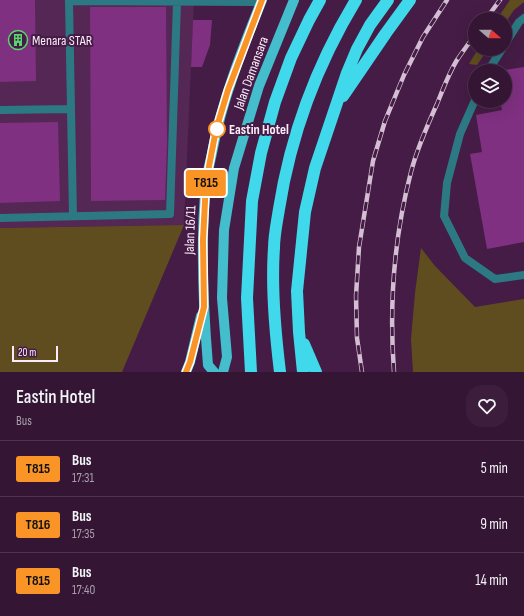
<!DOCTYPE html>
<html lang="en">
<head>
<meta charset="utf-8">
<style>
	:root { --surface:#341534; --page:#3c1e3c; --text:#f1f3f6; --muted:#a99fac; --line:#4e344f }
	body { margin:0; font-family:"Sofia Sans Condensed",sans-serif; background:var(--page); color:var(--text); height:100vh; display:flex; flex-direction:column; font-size:15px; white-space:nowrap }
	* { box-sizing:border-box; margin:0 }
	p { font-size:13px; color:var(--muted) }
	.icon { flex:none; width:22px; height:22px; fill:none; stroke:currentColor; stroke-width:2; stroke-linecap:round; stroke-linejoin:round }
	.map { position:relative; height:372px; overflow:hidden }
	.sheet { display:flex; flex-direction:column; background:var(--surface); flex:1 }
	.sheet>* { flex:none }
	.badge { padding:0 8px; border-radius:3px; font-size:14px; line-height:26px }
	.needle { width:26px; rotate:110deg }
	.fabs { position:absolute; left:468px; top:12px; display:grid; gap:8px }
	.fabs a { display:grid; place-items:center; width:44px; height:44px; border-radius:50%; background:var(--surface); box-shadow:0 4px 16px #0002,0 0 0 1px var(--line); font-size:20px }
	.scale { position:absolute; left:12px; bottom:10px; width:46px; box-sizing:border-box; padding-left:4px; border:2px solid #fcecfb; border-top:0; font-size:11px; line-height:14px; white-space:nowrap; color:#fcecfb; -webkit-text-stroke:3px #451c45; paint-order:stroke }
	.map>.badge { position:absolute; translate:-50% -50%; box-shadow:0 0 0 2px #fff }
	.round { display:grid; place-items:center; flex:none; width:42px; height:42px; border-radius:16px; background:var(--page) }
	.headline { display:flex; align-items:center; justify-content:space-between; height:68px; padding:0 16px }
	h1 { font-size:19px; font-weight:600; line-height:30px }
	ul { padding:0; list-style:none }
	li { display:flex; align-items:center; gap:12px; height:56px; padding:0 16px; border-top:1px solid var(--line) }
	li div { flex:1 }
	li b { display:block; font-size:15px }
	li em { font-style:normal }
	li .badge { min-width:44px; font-weight:700; text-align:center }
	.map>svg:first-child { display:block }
	.built { fill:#542755 }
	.green { fill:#604d1f }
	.building { fill:#7f3081 }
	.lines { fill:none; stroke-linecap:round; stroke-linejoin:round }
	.lane { stroke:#2c7983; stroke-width:8 }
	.primary { stroke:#44bdcc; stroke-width:10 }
	.highway { stroke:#3fd9eb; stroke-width:12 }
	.rail-casing { stroke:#d4bed3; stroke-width:4.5 }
	.rail { stroke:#451c45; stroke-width:3; stroke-dasharray:9; stroke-linecap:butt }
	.line-casing { stroke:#fff; stroke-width:9 }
	.line { stroke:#fa9426; stroke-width:6 }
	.stop-dot { fill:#fff; stroke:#fa9426; stroke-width:2 }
	.labels { text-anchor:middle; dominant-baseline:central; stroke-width:4; stroke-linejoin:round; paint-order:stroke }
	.poi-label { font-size:14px; fill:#fcecfb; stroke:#451c45; text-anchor:start }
	.street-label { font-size:14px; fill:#fcecfb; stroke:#451c45 }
	.stop-label { font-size:14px; font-weight:bold; fill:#fcecfb; stroke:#451c45; text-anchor:start }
</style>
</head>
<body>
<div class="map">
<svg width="524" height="372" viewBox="0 0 524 372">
	<rect width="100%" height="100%" fill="#451c45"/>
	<path class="built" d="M 0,0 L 194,0 L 184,225 L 0,228 Z"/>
	<path class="green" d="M 510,0 L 524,0 L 524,2 L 514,10 L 505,23 L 505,19 L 497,19 Z
		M 478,49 L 488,49 L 477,65 L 469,64 Z
		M 184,225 L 122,372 L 0,372 L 0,228 Z
		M 421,248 L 435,266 L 475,307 L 524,299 L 524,372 L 413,372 L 411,339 L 415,293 Z"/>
	<path class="building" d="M 0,0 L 35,0 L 36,81 L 0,82 Z
		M 90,7 L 166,7 L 167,144 L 165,200 L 91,201 Z
		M 193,20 L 212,20 L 210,45 L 202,67 L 191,67 Z
		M 524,67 L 524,242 L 487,249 L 470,154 L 482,152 L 476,115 L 502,110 L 500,101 L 505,101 L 505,70 Z
		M 58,122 L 60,201 L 0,203 L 0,123 Z"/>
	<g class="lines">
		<path class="lane" d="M 505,44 L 519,22 L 524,18
			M 488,71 L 502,49
			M 475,100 L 460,134 L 447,183 L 444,216 L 465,258 L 495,279 L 524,275
			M 0,110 L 71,109
			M 73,216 L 69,1 L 261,2
			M 0,218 L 170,214 L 177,2"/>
		<path class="primary" d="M 186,372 L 190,362 L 201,316
			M 214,372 L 208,365 C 203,305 200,243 206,183 C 207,173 210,163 212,153 C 222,100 242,50 262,0
			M 223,372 L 227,357 L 222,298 L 224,230 L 234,168 L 259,86 L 294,0"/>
		<path class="highway" d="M 343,96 L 386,33 L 410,0
			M 304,344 L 316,372
			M 251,372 L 247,298 L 252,201 L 261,153 L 275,102 L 291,58 L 309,20 L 320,0
			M 280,372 C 275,331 271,289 274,248 C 274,235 277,222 279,209 C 291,133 316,66 356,0
			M 303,372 L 299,332 L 297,291 L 305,212 L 315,168 L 347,73 L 357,49 L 370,25 L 388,0"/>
		<g class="rail-casing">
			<path id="rail" d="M 486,19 L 500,0
				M 362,372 L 357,338 L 356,296 L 359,247 L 373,161 L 385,121 L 404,75 L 423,37 L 447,0
				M 394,372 C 389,305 394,237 411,172 C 417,149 427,126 437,104 C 443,89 449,73 457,60 C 463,51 469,43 475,35"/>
		</g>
		<use href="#rail" class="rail"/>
	</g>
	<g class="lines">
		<g class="line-casing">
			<path id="line" d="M 186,372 L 190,362 L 204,307 L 203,240 L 206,182 L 216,130 L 228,90 L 262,0"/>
		</g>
		<use href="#line" class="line"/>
	</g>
	<defs>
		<g id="building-ring" transform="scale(1)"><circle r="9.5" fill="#451c45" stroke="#59d56f" stroke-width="1.5"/><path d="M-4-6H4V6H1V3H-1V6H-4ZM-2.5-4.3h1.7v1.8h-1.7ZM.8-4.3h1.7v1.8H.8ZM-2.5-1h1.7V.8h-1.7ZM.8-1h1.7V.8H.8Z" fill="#59d56f"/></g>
	</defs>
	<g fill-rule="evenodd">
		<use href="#building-ring" x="18" y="40"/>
	</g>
	<circle class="stop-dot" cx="217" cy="129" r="8"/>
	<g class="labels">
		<g class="poi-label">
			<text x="32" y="40">Menara STAR</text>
		</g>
		<g class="street-label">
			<text transform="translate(251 73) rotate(-70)">Jalan Damansara</text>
			<text transform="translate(190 230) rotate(-88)">Jalan 16/11</text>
		</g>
		<g class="stop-label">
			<text x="229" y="129">Eastin Hotel</text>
		</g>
	</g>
</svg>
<div class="fabs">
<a><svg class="needle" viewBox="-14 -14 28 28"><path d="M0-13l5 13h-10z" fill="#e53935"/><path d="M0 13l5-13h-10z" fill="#a99fac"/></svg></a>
<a><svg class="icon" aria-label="layers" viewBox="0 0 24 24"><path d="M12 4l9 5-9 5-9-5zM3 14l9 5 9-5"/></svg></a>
</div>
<div class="scale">20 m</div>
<b class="badge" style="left:206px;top:183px;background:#fa9426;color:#111">T815</b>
</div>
<section class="sheet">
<div class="headline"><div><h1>Eastin Hotel</h1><p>Bus</p></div><a class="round"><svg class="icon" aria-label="heart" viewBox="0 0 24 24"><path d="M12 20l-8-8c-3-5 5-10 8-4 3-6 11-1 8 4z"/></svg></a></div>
<ul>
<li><span class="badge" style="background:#fa9426;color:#111">T815</span><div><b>Bus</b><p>17:31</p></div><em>5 min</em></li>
<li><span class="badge" style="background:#fa9426;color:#111">T816</span><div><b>Bus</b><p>17:35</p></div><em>9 min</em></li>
<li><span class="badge" style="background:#fa9426;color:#111">T815</span><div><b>Bus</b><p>17:40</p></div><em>14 min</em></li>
</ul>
</section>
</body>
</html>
